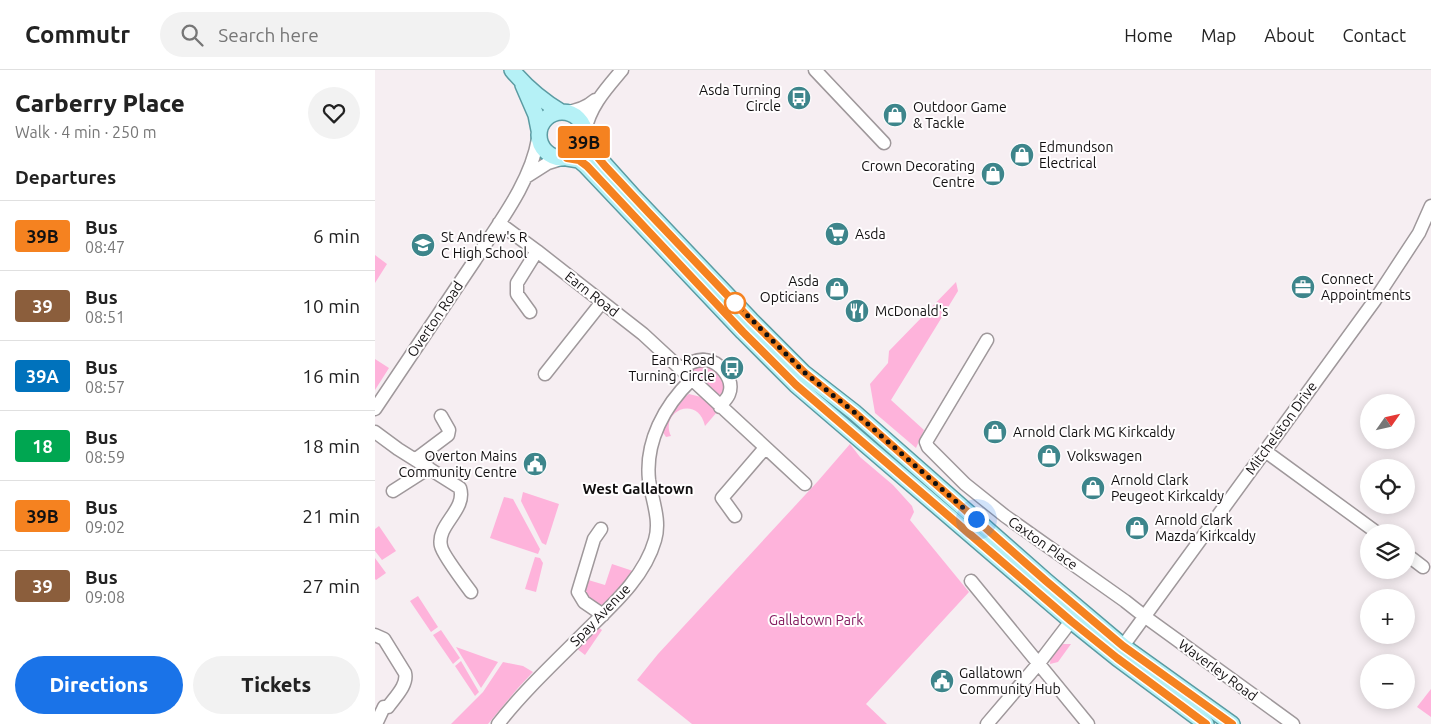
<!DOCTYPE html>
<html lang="en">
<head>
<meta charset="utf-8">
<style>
	:root { --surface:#fff; --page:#f2f2f2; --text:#222; --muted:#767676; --line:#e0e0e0; --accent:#1a73e8 }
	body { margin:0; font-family:Ubuntu,sans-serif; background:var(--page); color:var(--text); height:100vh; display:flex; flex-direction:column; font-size:19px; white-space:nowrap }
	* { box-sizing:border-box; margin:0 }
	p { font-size:16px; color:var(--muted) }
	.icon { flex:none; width:28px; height:28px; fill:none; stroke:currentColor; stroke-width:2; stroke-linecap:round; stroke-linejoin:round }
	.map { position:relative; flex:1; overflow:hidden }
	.details { display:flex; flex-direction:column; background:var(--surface); width:375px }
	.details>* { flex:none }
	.badge { padding:0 10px; border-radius:4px; font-size:18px; line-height:32px }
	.needle { width:32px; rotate:56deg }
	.buttons { position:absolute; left:985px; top:324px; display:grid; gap:10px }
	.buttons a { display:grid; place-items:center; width:55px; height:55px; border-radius:50%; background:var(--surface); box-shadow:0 2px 12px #0003; font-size:25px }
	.you { position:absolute; width:25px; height:25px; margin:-12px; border:4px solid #fff; border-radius:50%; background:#1a73e8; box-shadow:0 0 0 8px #1a73e833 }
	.map>.badge { position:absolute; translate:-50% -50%; box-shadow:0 0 0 2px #fff }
	h2 { padding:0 15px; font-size:19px; line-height:45px }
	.round { display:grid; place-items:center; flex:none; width:52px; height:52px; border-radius:26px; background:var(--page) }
	.overview { display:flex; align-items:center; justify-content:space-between; height:85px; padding:0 15px }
	h1 { font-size:24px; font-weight:800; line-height:38px }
	.primary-button { display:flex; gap:10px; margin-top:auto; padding:10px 15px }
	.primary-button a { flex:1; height:58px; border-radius:30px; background:var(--accent); color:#fff; font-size:20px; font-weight:800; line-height:58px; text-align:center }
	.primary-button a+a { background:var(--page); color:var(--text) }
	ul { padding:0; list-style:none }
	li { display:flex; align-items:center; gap:15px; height:70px; padding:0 15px; border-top:1px solid var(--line) }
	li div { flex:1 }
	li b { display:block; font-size:19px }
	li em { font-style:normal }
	li .badge { min-width:55px; font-weight:700; text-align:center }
	header { display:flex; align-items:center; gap:30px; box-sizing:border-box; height:70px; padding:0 25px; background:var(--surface); border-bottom:1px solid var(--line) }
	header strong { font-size:24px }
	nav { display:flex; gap:28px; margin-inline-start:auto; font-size:18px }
	.search { width:350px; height:45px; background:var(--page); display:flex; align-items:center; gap:12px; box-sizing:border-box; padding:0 18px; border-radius:28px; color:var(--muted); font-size:19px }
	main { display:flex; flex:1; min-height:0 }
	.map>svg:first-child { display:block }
	.green { fill:#feb3db }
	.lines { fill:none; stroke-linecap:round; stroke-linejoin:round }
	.minor-casing { stroke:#9f989b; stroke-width:15 }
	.major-casing { stroke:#5b9ba2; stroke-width:18 }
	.minor { stroke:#fff; stroke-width:12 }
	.major { stroke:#b5f1f6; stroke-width:15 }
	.line-casing { stroke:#fff; stroke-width:11 }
	.line { stroke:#f58220; stroke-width:8 }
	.walk { stroke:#110f10; stroke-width:5; stroke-dasharray:0 9 }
	.stop-dot { fill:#fff; stroke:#f58220; stroke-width:2.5 }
	.labels { text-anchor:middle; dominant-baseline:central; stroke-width:4; stroke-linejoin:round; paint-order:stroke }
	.poi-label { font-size:14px; fill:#110f10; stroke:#fffdfe; text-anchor:start }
	.street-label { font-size:14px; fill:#110f10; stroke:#fffdfe }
	.park-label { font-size:14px; fill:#841b5f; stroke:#fffdfe }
	.neighbourhood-label { font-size:15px; font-weight:bold; fill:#110f10; stroke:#fffdfe }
</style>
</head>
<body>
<header>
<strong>Commutr</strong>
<div class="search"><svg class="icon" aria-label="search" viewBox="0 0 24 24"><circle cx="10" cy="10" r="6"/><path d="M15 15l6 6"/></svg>Search here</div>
<nav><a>Home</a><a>Map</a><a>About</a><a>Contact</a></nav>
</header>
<main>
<section class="details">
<div class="overview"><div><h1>Carberry Place</h1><p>Walk · 4 min · 250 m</p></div><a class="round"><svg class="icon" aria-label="heart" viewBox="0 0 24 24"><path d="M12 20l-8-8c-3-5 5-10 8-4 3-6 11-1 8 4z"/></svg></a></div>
<h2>Departures</h2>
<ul>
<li><span class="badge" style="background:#f58220;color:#111">39B</span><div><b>Bus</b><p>08:47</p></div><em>6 min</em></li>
<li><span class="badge" style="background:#8b5e3c;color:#fff">39</span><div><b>Bus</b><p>08:51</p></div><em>10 min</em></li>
<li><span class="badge" style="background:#0072bc;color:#fff">39A</span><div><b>Bus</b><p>08:57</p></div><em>16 min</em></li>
<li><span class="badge" style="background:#00a651;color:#fff">18</span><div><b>Bus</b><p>08:59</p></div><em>18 min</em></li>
<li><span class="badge" style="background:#f58220;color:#111">39B</span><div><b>Bus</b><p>09:02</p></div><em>21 min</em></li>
<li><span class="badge" style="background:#8b5e3c;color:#fff">39</span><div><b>Bus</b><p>09:08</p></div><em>27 min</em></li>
</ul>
<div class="primary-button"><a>Directions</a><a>Tickets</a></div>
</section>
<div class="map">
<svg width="1056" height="654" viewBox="0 0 1056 654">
	<rect width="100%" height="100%" fill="#f6eef2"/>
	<path class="green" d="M 0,185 L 12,194 L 0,213 Z
		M 581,212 L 583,221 L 516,330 L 549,360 L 541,378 L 500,343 L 495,314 L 513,293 L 514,281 Z
		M 0,289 L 14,298 L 0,320 Z
		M 318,296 L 337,296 L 352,315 L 348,324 L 342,325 L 316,299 Z
		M 314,324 L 326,327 L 342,342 L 330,356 C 323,324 284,341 296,366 L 291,367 L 287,361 C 292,349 302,331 314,324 Z
		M 475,374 L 485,387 L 518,415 L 537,436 L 539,442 L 535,450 L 594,522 L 491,634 L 512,654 L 317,654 L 262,610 L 283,584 L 443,411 Z
		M 148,422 L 184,434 L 171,475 L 167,473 L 146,431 Z
		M 129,427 L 138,429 L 165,479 L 163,484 L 115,468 Z
		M 4,456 L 21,481 L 7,490 L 0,481 L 0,459 Z
		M 160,487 L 165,488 L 168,493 L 161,522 L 150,519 Z
		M 0,488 L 11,503 L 1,510 L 0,509 Z
		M 237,494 L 258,501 L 254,508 L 226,537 L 208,524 L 210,509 L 230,515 Z
		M 43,526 L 63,557 L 56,562 L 35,531 Z
		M 223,557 L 227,560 L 210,585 L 201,578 Z
		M 66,560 L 85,588 L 78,594 L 58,565 Z
		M 688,574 L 696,574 L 683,592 L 675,594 L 676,585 Z
		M 81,577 L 123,592 L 106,618 Z
		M 86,591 L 104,622 L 100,626 L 80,596 Z
		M 128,592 L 148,596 L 158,602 L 143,618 L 113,654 L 76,654 L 108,622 Z
		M 1056,619 L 1056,647 L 1042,637 Z"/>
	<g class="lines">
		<g class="minor-casing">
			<path id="minor" d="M 440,0 L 509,73
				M 190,42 C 202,41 211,38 220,30
				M 210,61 C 215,36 231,19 247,0
				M 151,107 L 173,93 L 186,89
				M 124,153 L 162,181 L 268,264 L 430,414
				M 155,242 L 142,224 L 142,213 L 162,181
				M 612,270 L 551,372 L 553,377 L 590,414 L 630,446 L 750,531 L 769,546 L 918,654
				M 305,299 C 313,294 321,289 330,290 C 344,291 360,309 354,324 C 353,328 347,333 345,337
				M 170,304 L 227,232
				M 0,339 C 33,289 67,240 100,190 C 123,154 156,112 163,69
				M 0,362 L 23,379 L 85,418 C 92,440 61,455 66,476 C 67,483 90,514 96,522
				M 890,381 L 1001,462
				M 41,389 L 73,365 L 74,360 L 66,346
				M 18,421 L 54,398
				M 360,446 L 347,428 L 390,378
				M 226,459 L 219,469 L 203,522 L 209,532 L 228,545
				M 1031,484 L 1048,497
				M 596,511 L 713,654
				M 0,565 L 9,569 L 30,603 C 33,615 20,627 13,637 L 9,637 L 1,654
				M 748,576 L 1000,230 L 1044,163 L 1056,136
				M 123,654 C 148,622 178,594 207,565 C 234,538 269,509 280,470 C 286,450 277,430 274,410 C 270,372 289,336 317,309
				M 612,654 L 664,593 L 696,551"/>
		</g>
		<g class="major-casing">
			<path id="major" d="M 137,0 C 150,16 168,31 186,42
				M 148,15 L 161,45 L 164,60
				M164 65a23 23 0 1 1 46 0a23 23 0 1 1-46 0Z
				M 210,67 L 215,78 L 260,128 L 376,250 L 429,303 L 479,342 L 671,511 L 748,576 L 857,654
				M 192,88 L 204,90 L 211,96 L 368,262 L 421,315 L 696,551 L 742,588 L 831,654"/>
		</g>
		<use href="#minor" class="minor"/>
		<use href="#major" class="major"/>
	</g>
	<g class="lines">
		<g class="line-casing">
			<path id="line" d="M 831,654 L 742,588 L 696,551 L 421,315 L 368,262 L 212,96 L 204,90 L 192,88 L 204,81 L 210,67 L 215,78 L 230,96 L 274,143 L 376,250 L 429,302 L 479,342 L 671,511 L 748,576 L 857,654"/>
		</g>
		<use href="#line" class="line"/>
		<path class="walk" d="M 360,233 L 429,302 L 479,342 L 601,449"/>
	</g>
	<defs>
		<g id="bus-disc" transform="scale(1.25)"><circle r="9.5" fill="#3d858b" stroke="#fffdfe"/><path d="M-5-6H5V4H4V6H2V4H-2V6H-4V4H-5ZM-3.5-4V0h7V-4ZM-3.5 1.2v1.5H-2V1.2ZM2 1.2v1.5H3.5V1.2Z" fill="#fff"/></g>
		<g id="shop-disc" transform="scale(1.25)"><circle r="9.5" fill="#3d858b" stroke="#fffdfe"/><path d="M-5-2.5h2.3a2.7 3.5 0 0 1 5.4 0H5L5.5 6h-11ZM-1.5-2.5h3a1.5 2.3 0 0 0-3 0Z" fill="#fff"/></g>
		<g id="supermarket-disc" transform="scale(1.25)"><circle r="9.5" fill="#3d858b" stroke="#fffdfe"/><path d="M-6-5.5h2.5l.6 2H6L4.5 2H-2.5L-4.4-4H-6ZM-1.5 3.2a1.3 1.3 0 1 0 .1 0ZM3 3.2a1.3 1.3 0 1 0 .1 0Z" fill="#fff"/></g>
		<g id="school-disc" transform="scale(1.25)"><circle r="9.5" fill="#3d858b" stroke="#fffdfe"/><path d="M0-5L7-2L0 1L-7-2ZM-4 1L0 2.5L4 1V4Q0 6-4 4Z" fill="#fff"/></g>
		<g id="office-disc" transform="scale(1.25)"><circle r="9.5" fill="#3d858b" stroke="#fffdfe"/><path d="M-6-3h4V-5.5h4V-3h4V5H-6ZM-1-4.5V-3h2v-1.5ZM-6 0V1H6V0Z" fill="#fff"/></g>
		<g id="restaurant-disc" transform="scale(1.25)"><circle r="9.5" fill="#3d858b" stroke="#fffdfe"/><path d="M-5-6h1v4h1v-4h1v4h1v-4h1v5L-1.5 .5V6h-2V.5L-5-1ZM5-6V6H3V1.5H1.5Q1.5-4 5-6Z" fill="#fff"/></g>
		<g id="civic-disc" transform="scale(1.25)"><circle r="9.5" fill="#3d858b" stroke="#fffdfe"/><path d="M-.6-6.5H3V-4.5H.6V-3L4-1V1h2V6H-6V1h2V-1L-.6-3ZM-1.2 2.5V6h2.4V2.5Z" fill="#fff"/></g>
	</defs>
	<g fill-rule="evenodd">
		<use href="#bus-disc" x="424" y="28"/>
		<use href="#shop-disc" x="520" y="45"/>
		<use href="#shop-disc" x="647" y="85"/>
		<use href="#shop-disc" x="618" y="104"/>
		<use href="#supermarket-disc" x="462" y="164"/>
		<use href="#school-disc" x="48" y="175"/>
		<use href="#office-disc" x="928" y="217"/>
		<use href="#shop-disc" x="462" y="219"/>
		<use href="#restaurant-disc" x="482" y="241"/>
		<use href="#bus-disc" x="357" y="298"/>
		<use href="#shop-disc" x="620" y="362"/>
		<use href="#shop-disc" x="674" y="386"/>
		<use href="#civic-disc" x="160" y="394"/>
		<use href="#shop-disc" x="718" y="418"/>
		<use href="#shop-disc" x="762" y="458"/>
		<use href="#civic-disc" x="567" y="611"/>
	</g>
	<circle class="stop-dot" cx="360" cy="233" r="10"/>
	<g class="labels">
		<g class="poi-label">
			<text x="406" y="20" text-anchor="end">Asda Turning<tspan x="406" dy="16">Circle</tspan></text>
			<text x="538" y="37">Outdoor Game<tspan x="538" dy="16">&amp; Tackle</tspan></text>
			<text x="664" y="77">Edmundson<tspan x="664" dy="16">Electrical</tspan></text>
			<text x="600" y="96" text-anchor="end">Crown Decorating<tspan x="600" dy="16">Centre</tspan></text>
			<text x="480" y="164">Asda</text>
			<text x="66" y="167">St Andrew's R<tspan x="66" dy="16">C High School</tspan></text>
			<text x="946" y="209">Connect<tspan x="946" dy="16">Appointments</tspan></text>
			<text x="444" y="211" text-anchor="end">Asda<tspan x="444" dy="16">Opticians</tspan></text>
			<text x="500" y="241">McDonald's</text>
			<text x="340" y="290" text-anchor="end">Earn Road<tspan x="340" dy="16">Turning Circle</tspan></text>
			<text x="638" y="362">Arnold Clark MG Kirkcaldy</text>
			<text x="142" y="386" text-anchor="end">Overton Mains<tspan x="142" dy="16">Community Centre</tspan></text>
			<text x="692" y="386">Volkswagen</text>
			<text x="736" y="410">Arnold Clark<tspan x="736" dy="16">Peugeot Kirkcaldy</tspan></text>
			<text x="780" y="450">Arnold Clark<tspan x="780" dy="16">Mazda Kirkcaldy</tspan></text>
			<text x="584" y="603">Gallatown<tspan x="584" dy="16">Community Hub</tspan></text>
		</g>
		<g class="street-label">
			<text transform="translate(217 224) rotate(38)">Earn Road</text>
			<text transform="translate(60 249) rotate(-56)">Overton Road</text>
			<text transform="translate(906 358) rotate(-54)">Mitchelston Drive</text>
			<text transform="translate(668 473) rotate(35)">Caxton Place</text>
			<text transform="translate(225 545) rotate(-46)">Spay Avenue</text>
			<text transform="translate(843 600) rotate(36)">Waverley Road</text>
		</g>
		<g class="park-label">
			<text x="441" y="550">Gallatown Park</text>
		</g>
		<g class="neighbourhood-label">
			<text x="263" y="418">West Gallatown</text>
		</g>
	</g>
</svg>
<div class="buttons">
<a><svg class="needle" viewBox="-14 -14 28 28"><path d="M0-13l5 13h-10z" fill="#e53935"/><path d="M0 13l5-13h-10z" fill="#767676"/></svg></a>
<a><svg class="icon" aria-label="locate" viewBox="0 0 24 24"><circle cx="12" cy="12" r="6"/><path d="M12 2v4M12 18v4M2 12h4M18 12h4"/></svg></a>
<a><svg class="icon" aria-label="layers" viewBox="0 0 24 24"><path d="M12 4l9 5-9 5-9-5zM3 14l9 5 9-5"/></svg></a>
<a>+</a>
<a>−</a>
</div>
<div class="you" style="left:601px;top:449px"></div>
<b class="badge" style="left:209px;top:72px;background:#f58220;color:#111">39B</b>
</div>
</main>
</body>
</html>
